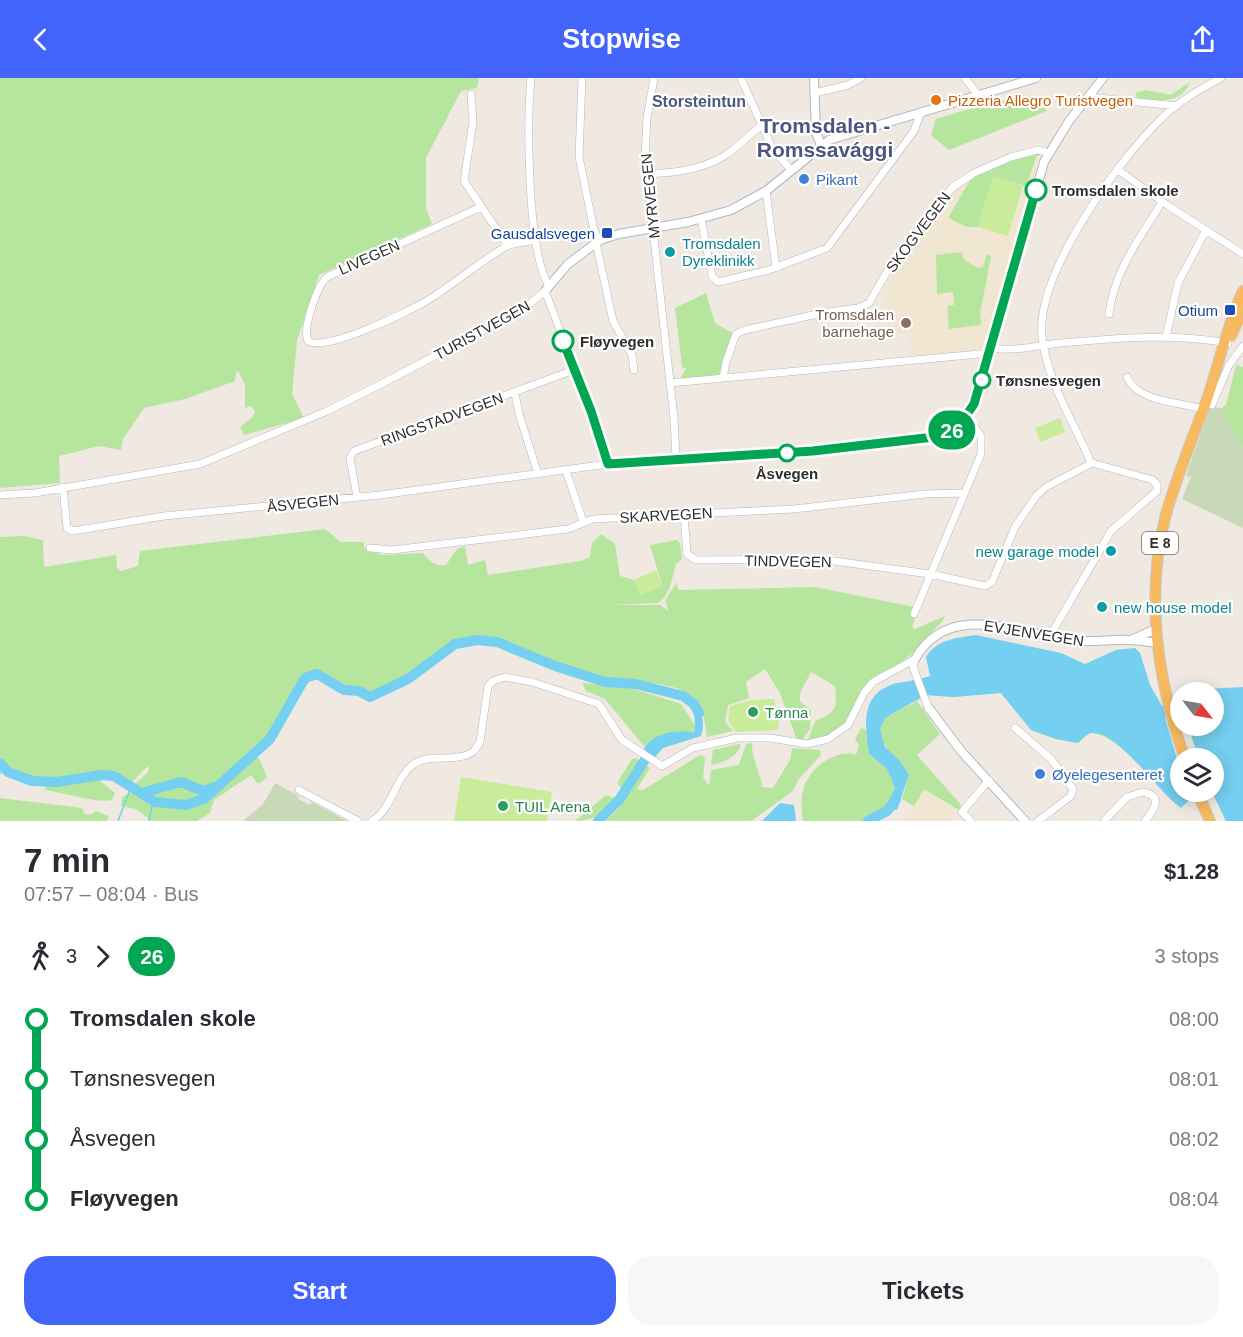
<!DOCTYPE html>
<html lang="en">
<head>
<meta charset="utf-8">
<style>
	:root { --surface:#fff; --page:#f7f7f7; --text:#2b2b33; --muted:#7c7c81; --accent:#4264fb }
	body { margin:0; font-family:Helvetica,sans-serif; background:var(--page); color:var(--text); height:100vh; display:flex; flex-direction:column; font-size:22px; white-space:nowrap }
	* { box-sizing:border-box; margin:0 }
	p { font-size:20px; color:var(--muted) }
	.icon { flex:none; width:33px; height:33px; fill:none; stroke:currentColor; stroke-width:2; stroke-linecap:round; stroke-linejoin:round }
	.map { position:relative; height:743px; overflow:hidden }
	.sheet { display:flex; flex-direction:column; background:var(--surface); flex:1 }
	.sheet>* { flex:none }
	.badge { padding:0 12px; border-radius:20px; font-size:21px; line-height:39px }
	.needle { width:39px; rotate:121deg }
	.tools { position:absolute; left:1170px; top:604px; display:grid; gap:12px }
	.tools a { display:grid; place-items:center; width:54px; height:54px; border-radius:50%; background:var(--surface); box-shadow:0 3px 15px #0003; font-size:30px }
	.map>.badge { position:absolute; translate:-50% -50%; box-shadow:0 0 0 3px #fff }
	.legs { display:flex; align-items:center; gap:9px; height:66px; padding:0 24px; font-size:20px }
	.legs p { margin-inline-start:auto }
	.headline { display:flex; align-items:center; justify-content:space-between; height:102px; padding:0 24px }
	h1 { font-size:33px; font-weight:800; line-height:45px }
	.button { display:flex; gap:12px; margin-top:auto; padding:12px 24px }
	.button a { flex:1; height:69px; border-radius:24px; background:var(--accent); color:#fff; font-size:24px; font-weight:800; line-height:69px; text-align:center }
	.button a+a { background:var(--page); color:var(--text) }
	ul { padding:0 24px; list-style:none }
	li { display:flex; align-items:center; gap:21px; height:60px; font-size:22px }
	li i { display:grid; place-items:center; width:9px; height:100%; margin:0 8px; background:currentColor }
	li i::after { content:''; width:15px; height:15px; margin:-8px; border:4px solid; border-radius:50%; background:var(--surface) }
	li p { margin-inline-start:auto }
	li:first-child i { background:linear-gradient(#0000 50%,currentColor 0) }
	li:last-child i { background:linear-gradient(currentColor 50%,#0000 0) }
	header { display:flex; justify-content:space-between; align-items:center; height:78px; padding:0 24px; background:var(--accent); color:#fff; font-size:27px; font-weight:800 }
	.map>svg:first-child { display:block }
	.education { fill:#f0e6d1 }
	.green { fill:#b6e59e }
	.cemetery { fill:#c8d9b8 }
	.pitch { fill:#c9ec9a }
	.water { fill:#75cff0 }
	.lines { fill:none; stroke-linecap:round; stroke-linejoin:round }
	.stream { stroke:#75cff0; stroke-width:1.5 }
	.river { stroke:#75cff0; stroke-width:10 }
	.minor-casing { stroke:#b4b7c1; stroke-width:8 }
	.tertiary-casing { stroke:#b4b7c1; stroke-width:10 }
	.trunk-casing { stroke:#c9c9c9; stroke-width:12 }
	.minor { stroke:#fff; stroke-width:7 }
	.tertiary { stroke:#fff; stroke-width:8 }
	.trunk { stroke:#f8ba60; stroke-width:10 }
	.line-1-casing { stroke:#fff; stroke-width:14 }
	.line-1 { stroke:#00a651; stroke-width:9 }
	.food-dot { fill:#e8710a; stroke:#fff; stroke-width:2 }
	.shop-dot { fill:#3f7fe0; stroke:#fff; stroke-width:2 }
	.stop-1-dot { fill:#fff; stroke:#00a651; stroke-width:3 }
	.transit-dot { fill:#1a4fb4; stroke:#fff; stroke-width:2 }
	.culture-dot { fill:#0f9aa8; stroke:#fff; stroke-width:2 }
	.education-dot { fill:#8d6e63; stroke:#fff; stroke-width:2 }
	.leisure-dot { fill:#2e9e5b; stroke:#fff; stroke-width:2 }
	.labels { text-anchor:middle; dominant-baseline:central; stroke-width:4.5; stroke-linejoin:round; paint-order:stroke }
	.shield { fill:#fff; stroke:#6d6d6d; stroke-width:1.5 }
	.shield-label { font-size:14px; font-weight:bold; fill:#2e2e2e }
	.food-label { font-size:15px; fill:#c56008; stroke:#fff; text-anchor:start }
	.shop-label { font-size:15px; fill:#366cbe; stroke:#fff; text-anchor:start }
	.stop-label { font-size:15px; font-weight:bold; fill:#2e2e2e; stroke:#fff; text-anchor:start }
	.street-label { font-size:15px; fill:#2e2e2e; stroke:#fff }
	.transit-label { font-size:15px; fill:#164399; stroke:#fff; text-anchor:end }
	.culture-label { font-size:15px; fill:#0d838f; stroke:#fff; text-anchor:start }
	.education-label { font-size:15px; fill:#785e54; stroke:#fff; text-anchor:end }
	.leisure-label { font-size:15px; fill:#27864d; stroke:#fff; text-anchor:start }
	.neighbourhood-label { font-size:16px; font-weight:bold; fill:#4d5680; stroke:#fff }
	.district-label { font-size:21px; font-weight:bold; fill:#4d5680; stroke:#fff }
</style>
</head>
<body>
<header><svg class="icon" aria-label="back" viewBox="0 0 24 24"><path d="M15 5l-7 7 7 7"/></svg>Stopwise<svg class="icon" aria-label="share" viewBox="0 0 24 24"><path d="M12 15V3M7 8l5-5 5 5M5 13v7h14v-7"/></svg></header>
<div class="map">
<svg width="1243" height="743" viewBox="0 0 1243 743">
	<rect width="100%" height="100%" fill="#efe9e1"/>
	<path class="education" d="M 1040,75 L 988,266 L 984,270 L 912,282 L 908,254 L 889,257 L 884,215 L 897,188 L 905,178 L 915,178 L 915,155 L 966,100 Z
		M 924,711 L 959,732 L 950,743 L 907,743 L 915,721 Z"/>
	<path class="green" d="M 0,0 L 479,0 L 477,10 L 461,13 L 426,80 L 426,130 L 432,146 L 319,197 L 297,263 L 292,316 L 304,340 L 244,357 L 240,349 L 252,340 L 255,334 L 251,328 L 245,330 L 245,306 L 238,293 L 236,294 L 235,303 L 185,321 L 144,330 L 123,361 L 121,372 L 99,368 L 59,378 L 60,405 L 0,410 Z
		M 1190,4 C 1180,29 1153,22 1131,20 L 1137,20 L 1136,15 L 1131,16 L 1146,12 L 1171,17 Z
		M 1022,21 L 1037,22 L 1047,33 L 949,72 L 931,57 L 936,41 L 995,23 Z
		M 1038,74 L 1026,108 L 993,99 L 978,149 L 967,149 L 948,140 L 972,99 L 1007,83 Z
		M 962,174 L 963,181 L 978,190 L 983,189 L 987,176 L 991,178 L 980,235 L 981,247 L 949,251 L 947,228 L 954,227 L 953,214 L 937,216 L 936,177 Z
		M 706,215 L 715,245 L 734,256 L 721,298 L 679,303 L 686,290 L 682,289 L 675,230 Z
		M 1236,287 L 1243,289 L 1243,370 L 1222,330 L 1226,327 Z
		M 325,451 L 341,464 L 363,464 L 365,470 L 382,477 L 423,475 C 429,483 435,489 446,487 L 458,470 L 465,469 L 468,487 L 485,482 L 488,497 L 581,483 L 590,479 L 592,465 L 601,456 L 615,466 L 620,498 L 634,502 L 641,517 L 662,507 L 650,467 L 677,462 L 680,465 L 682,481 L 676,486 C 672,499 671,516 658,525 L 609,527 L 660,527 L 669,533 L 665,523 L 676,505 L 679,512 L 815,509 L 919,530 L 912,549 L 915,551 L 945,538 L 942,544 C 928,556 917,572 903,583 C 892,591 876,595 867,605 C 845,632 854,659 808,662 L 815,643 C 837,634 837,631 835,608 L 811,594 L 800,615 L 800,623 L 811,633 L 810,651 L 801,664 L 798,665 L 780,615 L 765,591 L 746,604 L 749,620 L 728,627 L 725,644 L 733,653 L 707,659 C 706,645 701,623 687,615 C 664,602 632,605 607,600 C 565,593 502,554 463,563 C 443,568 427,587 410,599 C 398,607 383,613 370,619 L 359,613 L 344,612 L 316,596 L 305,600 L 270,661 L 253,676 L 260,682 L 267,700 L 258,706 L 251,697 L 214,722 L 210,735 L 197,743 L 152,743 L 136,731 L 121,728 L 122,719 L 135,713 L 135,706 L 149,693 L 148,688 L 130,706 C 125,703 119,699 113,698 C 77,688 33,724 0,686 L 0,459 L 24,458 L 43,462 L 44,489 L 116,477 L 117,490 L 121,493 L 138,488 L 140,473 Z
		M 946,592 L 1177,680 L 1180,691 L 1180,714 L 1189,714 L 1191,721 L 1180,729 C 1158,711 1118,654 1090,655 L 1078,665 L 1056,661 L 1031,652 L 1001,615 L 953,619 L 926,617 L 917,623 L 940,656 L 917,677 L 961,727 L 959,732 L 924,711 L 914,728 L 902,721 L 909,697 C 898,683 882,670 880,651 L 885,640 L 917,623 L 914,613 Z
		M 582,605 L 634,611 L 681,626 L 695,647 L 694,655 L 654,660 L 644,668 L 605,621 L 586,613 Z
		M 861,650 L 866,652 L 869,676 L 887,691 L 895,710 L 884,732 L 862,743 L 803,743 C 802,732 800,721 804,709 C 810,690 836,670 856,677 L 859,667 L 855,661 Z
		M 752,665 C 752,684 760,692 762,709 L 773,710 L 790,682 L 792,670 L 820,672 L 821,677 L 798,702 L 793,713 L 751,743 L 606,743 L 620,729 L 626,716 L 617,705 L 632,681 L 636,680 L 650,690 L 637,711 L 643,712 L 700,677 L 705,679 L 703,699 L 709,708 L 711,692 L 739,687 L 746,666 Z
		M 738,666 L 741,667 C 736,680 724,684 711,687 L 713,672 Z
		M 98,701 L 115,715 L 112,722 C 100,726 61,714 45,712 L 46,707 L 71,707 L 85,702 Z
		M 606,717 L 617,721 C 605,734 594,743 575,743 Z
		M 0,720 L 82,730 L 85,736 L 91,737 L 96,733 L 109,738 L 107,743 L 0,743 Z"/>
	<path class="cemetery" d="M 1210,329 L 1222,330 L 1243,370 L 1243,450 L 1182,421 L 1191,399 L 1186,398 Z
		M 275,705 L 299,718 L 298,721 L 310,727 L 312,724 L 347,743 L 243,743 L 263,726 Z"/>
	<path class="pitch" d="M 993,98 L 1023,108 L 1008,158 L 978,149 Z
		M 1060,340 L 1065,354 L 1040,364 L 1035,350 Z
		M 656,492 L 662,508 L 641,517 L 634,502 Z
		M 774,621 L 779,641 L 778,652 L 736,654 L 728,643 L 730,628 L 752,622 Z
		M 461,699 L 552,714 L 547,743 L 454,743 Z"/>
	<path class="water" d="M 976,557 L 1061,575 L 1085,586 L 1116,572 L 1135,570 L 1140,575 L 1150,607 L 1162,628 L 1175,625 L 1175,618 L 1183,612 L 1243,609 L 1243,743 L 1226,743 L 1212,714 L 1214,681 L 1199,681 L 1188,648 L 1214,648 L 1214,615 L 1180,615 L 1180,637 L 1165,640 L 1180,691 L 1180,714 L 1189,714 L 1191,720 L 1181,730 C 1158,714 1120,655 1093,655 C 1086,655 1082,661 1078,665 L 1056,661 L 1031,652 L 1001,615 L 953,619 L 926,617 L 885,640 L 880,651 L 885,669 L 899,682 L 909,697 L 897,732 L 884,732 L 895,710 L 887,691 L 869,676 C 865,648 859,615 897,605 C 908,603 919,602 930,598 L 926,579 C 937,561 957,560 976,557 Z
		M 683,618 C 699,628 707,639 701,658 L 663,670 L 655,679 L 644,671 C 651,655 679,651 694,655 C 697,639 693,630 683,618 Z
		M 780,725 L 794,727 L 796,743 L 762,743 Z"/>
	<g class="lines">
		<path class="stream" d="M 0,695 L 5,690
			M 118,743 L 131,709
			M 149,743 L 153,723"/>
		<path class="river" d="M 0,685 L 8,694 L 32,703 L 56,704 L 102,697 L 114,698 L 155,724 L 186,727 L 204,721 L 270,661 L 305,600 L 317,596 L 344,612 L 359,613 L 370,619 L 408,601 L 455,566 L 477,562 L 497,564 L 555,588 L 605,604 L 636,606 L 683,618 L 694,626 L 699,635
			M 141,715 L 181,704 L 203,713 L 214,709
			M 598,743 L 619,722 L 652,671
			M 868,743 L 887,733 L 896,721"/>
		<g class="minor-casing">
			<path id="minor" d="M 531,0 C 527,44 527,173 549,208
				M 582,0 L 579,79 L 594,152 L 599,163
				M 654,0 L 647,40 L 645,80 L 674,340 L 676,380
				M 741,0 L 772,70 L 791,92
				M 965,0 L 978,17
				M 815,15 L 848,7 L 861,0
				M 471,16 L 473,44 L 464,103 L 508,168
				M 1088,19 L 1177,28
				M 1117,91 L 1167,127 L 1243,176
				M 647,96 C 673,95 701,92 724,78 C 738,70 748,57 761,48
				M 766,113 L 776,190
				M 481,129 L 327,199 C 317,208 302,251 308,263 C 324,275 410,233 428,222 C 454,206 478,185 505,169 C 514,164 526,164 536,162
				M 701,141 L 712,198 L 718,204 L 769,192 L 827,170 L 914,53 L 921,34
				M 596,165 L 613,243 L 632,277 L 634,292
				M 1109,236 C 1114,193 1140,160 1162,124
				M 1166,259 L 1178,205 L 1206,152
				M 992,270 C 1015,274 1038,267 1061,265 C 1117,260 1173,255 1228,265
				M 1127,299 C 1137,324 1180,324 1203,331
				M 723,300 L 726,284 L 736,256 L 745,252 L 822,235 L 858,230 L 869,225 L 892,185 L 953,109 L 974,95 L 1011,79 L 1038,72 L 1049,75
				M 670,305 L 990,275
				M 515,315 L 519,336 L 538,396
				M 1212,327 L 1229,287 L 1243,268
				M 1091,385 C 1074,344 1047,304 1042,258 C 1036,196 1118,82 1161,41 C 1178,24 1200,11 1221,0
				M 566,393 L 583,443
				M 63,409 L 67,450 L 73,453 L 164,438 L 380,417 L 608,386 L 675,380 L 791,375 L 910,363 L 941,357 L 967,338 L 981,358 L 981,376 L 914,536
				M 0,417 L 35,415 L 200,386 L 327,333 L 383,305 L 521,233 L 545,213 L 591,333 L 608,386
				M 357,419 L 350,380 L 354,373 L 574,292
				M 684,437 L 687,476 L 696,482 L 819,481 L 930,496 L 985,508 L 992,504 L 1015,449 L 1036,418 L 1046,409 L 1092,385 L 1153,402 L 1157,407 L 1157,413 L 1111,453 L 1050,558
				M 370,470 L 392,472 L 568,451 L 593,441 L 794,431 L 925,416 L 964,415
				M 915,581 L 913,589 L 928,629
				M 1015,650 L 1051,681 L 1073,711 L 1071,718 L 1038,743
				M 299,712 L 358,743
				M 1105,742 L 1127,719 L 1143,714 C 1164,718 1154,732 1145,743
				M 372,743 C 394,729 394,700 414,686 C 432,674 457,686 474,673 L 480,664 L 488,608 L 493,603 L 505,599 L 532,604 L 599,626 L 622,662 L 662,688 L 693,670 L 737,660 L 770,660 L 807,666 L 828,661 L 848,647 L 864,615 L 873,604 L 915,581
				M 971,743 L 962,734 L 989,702"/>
		</g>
		<g class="tertiary-casing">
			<path id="tertiary" d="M 814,0 L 816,55 L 821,67
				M 545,213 L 568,186 L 600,162 L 619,156 L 688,144 L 731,132 L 766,113 L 829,62 L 1036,0
				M 967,338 L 987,287 L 1044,84 L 1069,43 L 1103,0
				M 1131,562 L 1156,551
				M 915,581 C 949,521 1020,556 1070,562 C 1091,565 1110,561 1130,562 C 1139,562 1148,564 1157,565
				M 928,629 L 961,673 L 1025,743"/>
		</g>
		<g class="trunk-casing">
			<path id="trunk" d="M 1231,258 L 1243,232
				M 1185,681 C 1157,602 1145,517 1166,436 C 1177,398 1192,361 1206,324 C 1219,287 1226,249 1243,213
				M 1197,714 L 1210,743"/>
		</g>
		<use href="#minor" class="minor"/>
		<use href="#tertiary" class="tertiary"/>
		<use href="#trunk" class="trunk"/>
	</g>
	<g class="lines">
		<g class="line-1-casing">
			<path id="line-1" d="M 563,263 L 591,333 L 608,386 L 813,373 L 934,359 L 961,345 L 974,326 L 1036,112"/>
		</g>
		<use href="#line-1" class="line-1"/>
	</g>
	<circle class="food-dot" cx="936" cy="22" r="6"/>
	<g class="shop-dot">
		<circle cx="804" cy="101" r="6"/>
		<circle cx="1040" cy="696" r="6"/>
	</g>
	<g class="stop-1-dot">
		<circle cx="1036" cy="112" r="10"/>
		<circle cx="563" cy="263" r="10"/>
		<circle cx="982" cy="302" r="8"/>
		<circle cx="787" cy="375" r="8"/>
	</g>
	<g class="transit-dot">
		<rect x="601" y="149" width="12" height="12" rx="3"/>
		<rect x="1224" y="226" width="12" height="12" rx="3"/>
	</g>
	<g class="culture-dot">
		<circle cx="670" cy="174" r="6"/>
		<circle cx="1111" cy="473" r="6"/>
		<circle cx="1102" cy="529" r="6"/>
	</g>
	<circle class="education-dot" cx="906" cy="245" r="6"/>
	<g class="leisure-dot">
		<circle cx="753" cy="634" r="6"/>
		<circle cx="503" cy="728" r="6"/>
	</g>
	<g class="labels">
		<rect class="shield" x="1142" y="454" width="36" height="22" rx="4.5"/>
		<g class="shield-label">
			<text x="1160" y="465">E 8</text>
		</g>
		<g class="food-label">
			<text x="948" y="22">Pizzeria Allegro Turistvegen</text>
		</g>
		<g class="shop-label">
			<text x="816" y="101">Pikant</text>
			<text x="1052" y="696">Øyelegesenteret</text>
		</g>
		<g class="stop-label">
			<text x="1052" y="112">Tromsdalen skole</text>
			<text x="580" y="263">Fløyvegen</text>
			<text x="996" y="302">Tønsnesvegen</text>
			<text x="787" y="395" text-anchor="middle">Åsvegen</text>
		</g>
		<g class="street-label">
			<text transform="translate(650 118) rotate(-96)">MYRVEGEN</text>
			<text transform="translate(918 154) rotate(-53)">SKOGVEGEN</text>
			<text transform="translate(369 179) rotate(-24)">LIVEGEN</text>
			<text transform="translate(482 252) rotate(-29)">TURISTVEGEN</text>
			<text transform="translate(442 341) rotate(-20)">RINGSTADVEGEN</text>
			<text transform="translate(303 425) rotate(-6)">ÅSVEGEN</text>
			<text transform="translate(666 437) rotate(-3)">SKARVEGEN</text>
			<text transform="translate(788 483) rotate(1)">TINDVEGEN</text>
			<text transform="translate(1034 555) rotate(9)">EVJENVEGEN</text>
		</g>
		<g class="transit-label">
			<text x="595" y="155">Gausdalsvegen</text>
			<text x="1218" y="232">Otium</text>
		</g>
		<g class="culture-label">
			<text x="682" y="165">Tromsdalen<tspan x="682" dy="17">Dyreklinikk</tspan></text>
			<text x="1099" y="473" text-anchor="end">new garage model</text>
			<text x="1114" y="529">new house model</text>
		</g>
		<g class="education-label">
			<text x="894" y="236">Tromsdalen<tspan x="894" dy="17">barnehage</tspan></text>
		</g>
		<g class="leisure-label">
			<text x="765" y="634">Tønna</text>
			<text x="515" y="728">TUIL Arena</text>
		</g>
		<g class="neighbourhood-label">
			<text x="699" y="23">Storsteintun</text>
		</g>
		<g class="district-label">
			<text x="825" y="47">Tromsdalen -<tspan x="825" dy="24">Romssavággi</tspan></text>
		</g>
	</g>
</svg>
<div class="tools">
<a><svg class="needle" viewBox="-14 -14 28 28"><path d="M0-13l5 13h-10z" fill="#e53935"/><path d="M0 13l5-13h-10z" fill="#7c7c81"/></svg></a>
<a><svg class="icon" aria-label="layers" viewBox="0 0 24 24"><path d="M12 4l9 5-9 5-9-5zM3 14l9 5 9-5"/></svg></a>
</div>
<b class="badge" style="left:952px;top:352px;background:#00a651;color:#fff">26</b>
</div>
<section class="sheet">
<div class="headline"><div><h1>7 min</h1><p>07:57 – 08:04 · Bus</p></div><b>$1.28</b></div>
<div class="legs"><svg class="icon" aria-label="walk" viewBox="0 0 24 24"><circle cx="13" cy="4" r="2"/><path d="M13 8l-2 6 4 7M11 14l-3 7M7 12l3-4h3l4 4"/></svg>3<svg class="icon" aria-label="forward" viewBox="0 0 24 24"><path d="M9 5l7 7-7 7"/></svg><b class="badge" style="background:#00a651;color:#fff">26</b><p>3 stops</p></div>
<ul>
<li><i style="color:#00a651"></i><b>Tromsdalen skole</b><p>08:00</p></li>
<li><i style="color:#00a651"></i><span>Tønsnesvegen</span><p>08:01</p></li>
<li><i style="color:#00a651"></i><span>Åsvegen</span><p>08:02</p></li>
<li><i style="color:#00a651"></i><b>Fløyvegen</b><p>08:04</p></li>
</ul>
<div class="button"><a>Start</a><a>Tickets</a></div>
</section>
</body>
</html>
